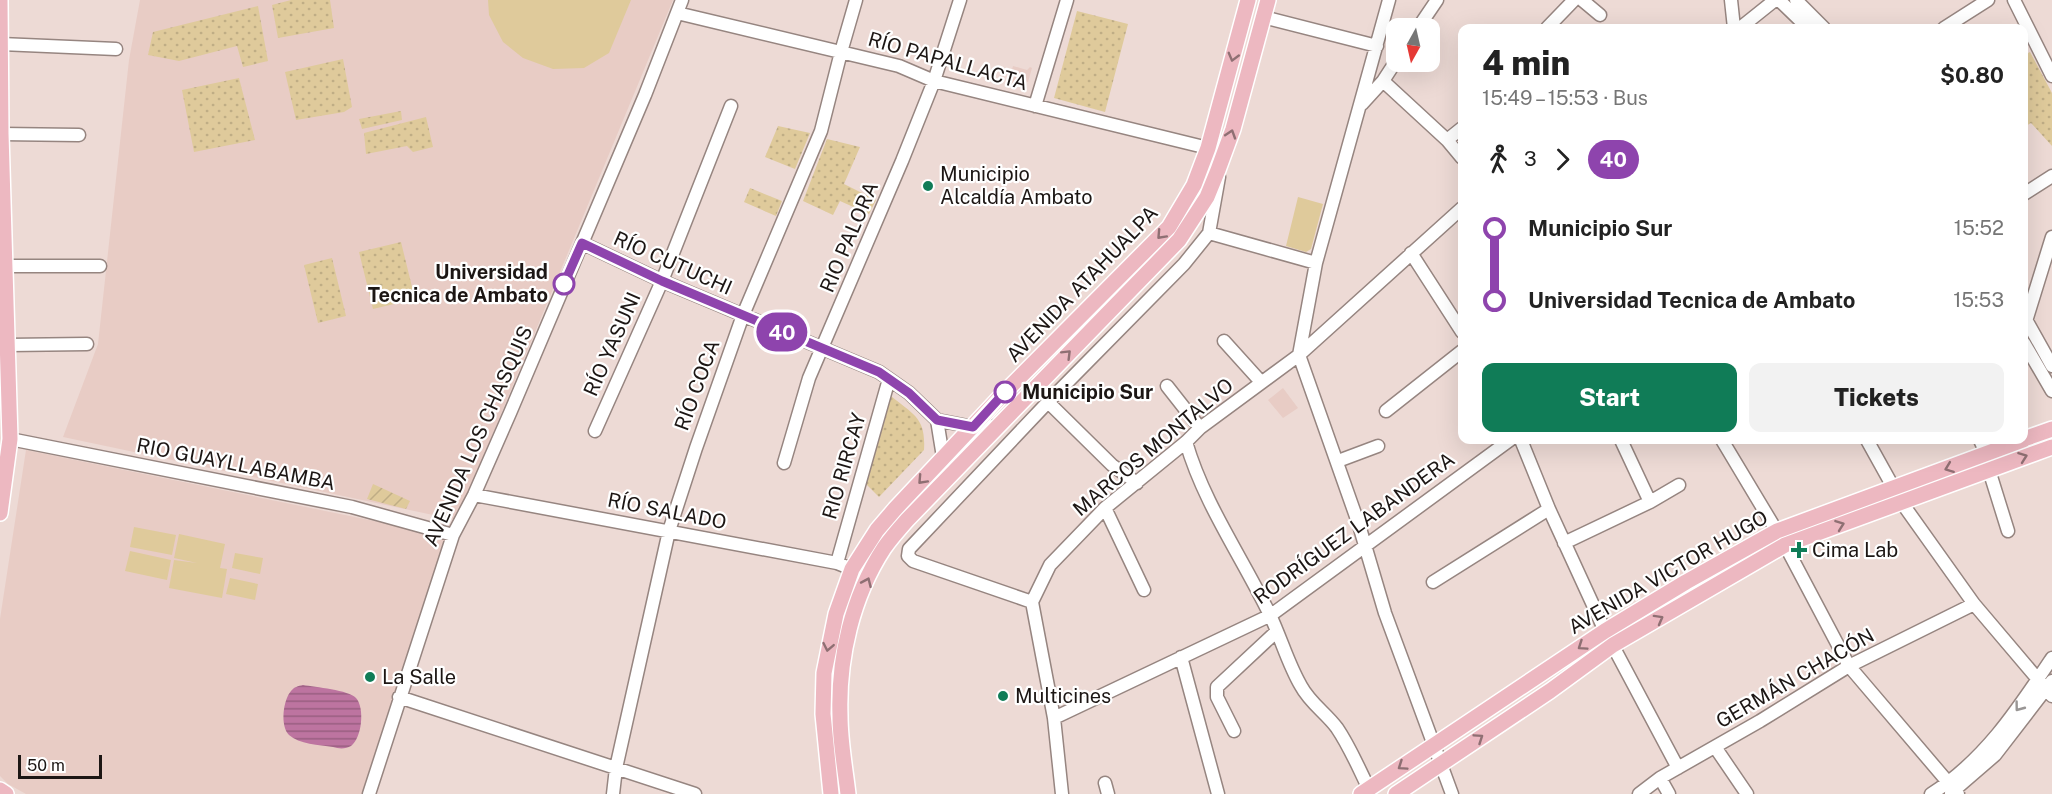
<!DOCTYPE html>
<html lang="en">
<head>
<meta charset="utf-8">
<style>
	:root { --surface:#fff; --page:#f2f2f2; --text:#222; --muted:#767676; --accent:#107c57 }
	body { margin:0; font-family:"Public Sans",sans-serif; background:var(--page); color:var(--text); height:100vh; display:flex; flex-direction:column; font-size:22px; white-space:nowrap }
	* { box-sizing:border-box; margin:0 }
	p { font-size:20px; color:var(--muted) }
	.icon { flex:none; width:33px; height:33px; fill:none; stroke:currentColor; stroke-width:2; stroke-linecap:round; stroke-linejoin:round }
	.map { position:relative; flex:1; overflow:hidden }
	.drawer { position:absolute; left:1458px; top:24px; width:570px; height:420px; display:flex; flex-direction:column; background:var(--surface); border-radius:12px; box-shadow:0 6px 24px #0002 }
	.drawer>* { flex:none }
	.badge { padding:0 12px; border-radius:20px; font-size:21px; line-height:39px }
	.needle { width:39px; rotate:188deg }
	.controls { position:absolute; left:1386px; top:18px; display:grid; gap:12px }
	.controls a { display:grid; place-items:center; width:54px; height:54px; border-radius:12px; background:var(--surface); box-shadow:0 6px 24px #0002; font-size:30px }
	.scale { position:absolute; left:18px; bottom:15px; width:84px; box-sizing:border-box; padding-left:6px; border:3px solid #1c1614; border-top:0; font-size:16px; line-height:21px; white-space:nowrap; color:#1c1614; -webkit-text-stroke:4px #fff; paint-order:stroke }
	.map>.badge { position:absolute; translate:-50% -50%; box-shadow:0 0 0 3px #fff }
	.legs { display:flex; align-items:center; gap:9px; height:66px; padding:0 24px; font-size:20px }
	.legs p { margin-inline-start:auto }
	.overview { display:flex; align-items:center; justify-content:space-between; height:102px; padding:0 24px }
	h1 { font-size:33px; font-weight:800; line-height:45px }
	.primary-button { display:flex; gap:12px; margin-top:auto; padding:12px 24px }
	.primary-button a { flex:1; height:69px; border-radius:12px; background:var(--accent); color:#fff; font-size:24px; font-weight:800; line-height:69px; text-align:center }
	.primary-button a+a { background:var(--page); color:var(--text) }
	ul { padding:0 24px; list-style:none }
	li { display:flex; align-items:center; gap:21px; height:72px; font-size:22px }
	li i { display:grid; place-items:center; width:9px; height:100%; margin:0 8px; background:currentColor }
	li i::after { content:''; width:15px; height:15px; margin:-8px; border:4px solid; border-radius:50%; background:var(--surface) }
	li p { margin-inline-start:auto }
	li:first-child i { background:linear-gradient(#0000 50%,currentColor 0) }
	li:last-child i { background:linear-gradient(currentColor 50%,#0000 0) }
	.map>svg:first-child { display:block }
	.built { fill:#e8ccc5 }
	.grass { fill:#dfca9b }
	.park { fill:url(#park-dots) }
	.garden { fill:url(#garden-furrows) }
	.water { fill:url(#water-rules) }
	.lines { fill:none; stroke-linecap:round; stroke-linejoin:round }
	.minor-casing { stroke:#968580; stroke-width:15 }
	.major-casing { stroke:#fff; stroke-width:18 }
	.minor { stroke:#fff; stroke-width:12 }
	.major { stroke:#edb8c1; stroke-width:15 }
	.oneway { stroke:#8f6f73 }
	.oneway2 { stroke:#999695 }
	.line-1-casing { stroke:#fff; stroke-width:14 }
	.line-1 { stroke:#8e44ad; stroke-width:9 }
	.poi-dot { fill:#107c57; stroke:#fff; stroke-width:2 }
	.stop-1-dot { fill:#fff; stroke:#8e44ad; stroke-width:3 }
	.labels { text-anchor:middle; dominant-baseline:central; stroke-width:4.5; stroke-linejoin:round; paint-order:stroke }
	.street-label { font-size:20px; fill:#1c1614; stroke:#fff }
	.poi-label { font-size:20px; fill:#1c1614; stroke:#fff; text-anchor:start }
	.stop-label { font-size:20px; font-weight:bold; fill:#1c1614; stroke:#fff; text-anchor:end }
</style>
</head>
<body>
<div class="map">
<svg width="2052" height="794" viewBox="0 0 2052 794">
	<defs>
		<pattern id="park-dots" width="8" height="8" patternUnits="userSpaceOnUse" patternTransform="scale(1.5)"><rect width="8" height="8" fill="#dfca9b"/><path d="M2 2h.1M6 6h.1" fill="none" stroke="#bfad85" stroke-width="1.8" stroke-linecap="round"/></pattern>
		<pattern id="garden-furrows" width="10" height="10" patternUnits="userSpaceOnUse" patternTransform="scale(1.5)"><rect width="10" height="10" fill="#dfca9b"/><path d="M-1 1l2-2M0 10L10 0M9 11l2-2" fill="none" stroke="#bfad85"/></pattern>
		<pattern id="water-rules" width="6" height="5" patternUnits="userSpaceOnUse" patternTransform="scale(1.5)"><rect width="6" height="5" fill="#bd74a0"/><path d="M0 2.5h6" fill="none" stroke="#995e81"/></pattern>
	</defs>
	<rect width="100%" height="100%" fill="#eddad5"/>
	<path class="built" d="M 140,0 L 673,0 L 457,520 L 63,437 L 98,344 L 129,60 Z
		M 1013,66 L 1027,70 L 1030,67 L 1032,68 L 1028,82 L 1017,79 L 1014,87 L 1008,85 Z
		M 1283,388 L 1298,408 L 1283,418 L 1268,400 Z
		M 26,450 L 448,536 L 364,794 L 26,794 L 8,784 L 0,776 L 0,619 Z"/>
	<path class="grass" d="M 488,0 L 631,0 L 609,53 L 584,68 L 553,69 L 523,58 L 503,42 L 489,15 Z
		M 1298,197 L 1323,204 L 1311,249 L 1306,252 L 1286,246 Z
		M 134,527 L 176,535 L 172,555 L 130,547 Z
		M 179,534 L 225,544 L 220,568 L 227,569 L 222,598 L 169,588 L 174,560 L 197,563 L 174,558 Z
		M 130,551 L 171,560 L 167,580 L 125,571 Z
		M 235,553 L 263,558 L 260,574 L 232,568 Z
		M 230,578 L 258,584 L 255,600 L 226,594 Z"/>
	<path class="park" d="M 291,0 L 330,0 L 334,28 L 278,38 L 272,5 Z
		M 258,6 L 268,61 L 243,67 L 237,46 L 179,61 L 148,55 L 153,32 Z
		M 1077,11 L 1128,24 L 1105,112 L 1054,98 Z
		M 2030,52 L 2052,93 L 2052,146 L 2031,123 L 2024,127 L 2024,55 Z
		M 343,59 L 352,107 L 344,112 L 296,120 L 285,72 Z
		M 239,78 L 255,140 L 194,152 L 182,90 Z
		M 401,111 L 402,120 L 362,129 L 359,119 Z
		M 426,117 L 433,147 L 413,152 L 407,146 L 366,154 L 364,133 Z
		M 778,126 L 810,133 L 795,169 L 765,157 Z
		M 827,139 L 860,147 L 844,184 L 876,200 L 869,214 L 840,201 L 833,215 L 803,201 Z
		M 750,188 L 782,201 L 776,216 L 744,202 Z
		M 401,242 L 415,299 L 373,309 L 359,252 Z
		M 332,258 L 346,316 L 318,323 L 304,265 Z
		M 891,396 C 914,415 926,418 924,450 L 879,497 L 862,480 Z"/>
	<path class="garden" d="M 373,484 L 410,501 L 406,509 L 367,499 Z"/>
	<path class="water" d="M 303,685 C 315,687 349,690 356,698 C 365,708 362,738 351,746 C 346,749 339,749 333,747 C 319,745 299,744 289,735 C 280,726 283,700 291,691 C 294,687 298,686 303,685 Z"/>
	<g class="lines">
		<g class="minor-casing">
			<path id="minor" d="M 1389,0 L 1316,263 L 1299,355 L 1359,525 L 1385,613 L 1452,794
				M 1582,0 L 1600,15
				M 1731,0 L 1734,28
				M 1779,0 L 1808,28
				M 1796,0 L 1824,28
				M 2014,0 L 2052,76
				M 677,13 L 899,66 L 934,81 L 1208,148
				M 1263,17 L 1377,46
				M 1418,28 L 1437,0
				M 1547,28 L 1574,0
				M 1740,28 L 1775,0
				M 1944,28 L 1988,0
				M 1,44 L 116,49
				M 1383,81 L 1447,140 L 1462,158
				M 1362,104 L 1383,81 L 1396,61
				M 1035,106 L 1067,0
				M 1,134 L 79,135
				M 1447,140 L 1462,128
				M 2024,194 L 2052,176
				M 1209,233 L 1316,263
				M 582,243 L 662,281 L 879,372 L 909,393 L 937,420 L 973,427 L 997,426
				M 1411,253 L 1462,332
				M 5,266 L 100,266
				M 2024,316 L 2052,366
				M 2026,321 L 2052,237
				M 1224,341 L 1261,382
				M 2024,343 L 2052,391
				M 8,345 L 87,344
				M 1167,386 L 1200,428
				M 1048,402 L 1112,465 L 1137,483
				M 1386,411 L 1462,351
				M 937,420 L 943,457
				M 595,431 L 662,281 L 731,106
				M 10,439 L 352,507 L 453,535
				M 1521,440 L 1549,509 L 1605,631 L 1678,768
				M 1621,440 L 1650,502
				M 1722,440 L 1785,545 L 1849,666 L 1958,794
				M 1867,440 L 1902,503 L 1974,604 L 2052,696
				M 1980,440 L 1986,453
				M 1186,442 C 1204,504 1242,557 1270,615 C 1281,638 1288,664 1301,686 C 1310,703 1326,713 1337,728 C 1350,747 1359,769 1369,789
				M 1338,461 L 1378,446
				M 784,463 L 809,378 L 902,161 L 934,81 L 960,0
				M 1989,470 L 2008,531
				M 474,495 L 837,563 L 852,569
				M 1105,508 L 1144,590
				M 1564,543 L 1650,502 L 1679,485
				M 837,563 L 889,379
				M 1433,582 L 1549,509
				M 1032,602 L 913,561 L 908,556 L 909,549 L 1048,402 L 1184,264 L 1209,233 L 1219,177
				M 1181,657 L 1218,794
				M 399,697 L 695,794
				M 1054,718 L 1271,615 L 1510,440
				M 1234,731 L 1217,697 L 1217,687 L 1277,631
				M 1715,747 L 1747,794
				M 1660,778 L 1669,794
				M 1105,783 L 1108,794
				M 1951,793 L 1995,755 L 2052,681
				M 369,794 L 453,535 L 474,495 L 510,413 L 645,95 L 682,0
				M 613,794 L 616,768 L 669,531 L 696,448 L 743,315 L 821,131 L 841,52 L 856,0
				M 1062,794 L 1054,718 L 1032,602 L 1050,565 L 1105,508 L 1186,442 L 1200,428 L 1299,355 L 1462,208
				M 1639,794 L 1660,778 L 1760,721 L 1849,666 L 1974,604
				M 1931,794 C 1984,761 2018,709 2052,658"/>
		</g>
		<g class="major-casing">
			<path id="major" d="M 2024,439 L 2052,429
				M 0,513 L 10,439 L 1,134 L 0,0
				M 0,790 L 6,794
				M 831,794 L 823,714 L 824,673 L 836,614 L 852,569 L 877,530 L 895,509 L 1005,392 L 1169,227 L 1194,185 L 1208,148 L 1248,0
				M 848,794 C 845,768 840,742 840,716 C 838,658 852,597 884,548 C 891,538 899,529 907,520 L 1179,240 L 1207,197 L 1218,170 L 1233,129 L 1268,0
				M 1361,794 L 1605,631 L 1686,582 L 1777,531 L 2023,440
				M 1396,794 L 1550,691 L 1613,645 L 1785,545 L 2052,447"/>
		</g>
		<use href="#minor" class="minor"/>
		<use href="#major" class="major"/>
	</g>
	<defs><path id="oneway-chevron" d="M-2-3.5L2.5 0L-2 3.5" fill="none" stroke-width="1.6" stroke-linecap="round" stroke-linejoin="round" transform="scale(1.5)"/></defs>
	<g class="oneway">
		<use href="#oneway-chevron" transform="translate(1233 57) rotate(105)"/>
		<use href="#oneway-chevron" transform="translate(1231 134) rotate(-72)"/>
		<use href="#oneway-chevron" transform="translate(1161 235) rotate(133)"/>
		<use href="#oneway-chevron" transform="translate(1067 354) rotate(-45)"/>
		<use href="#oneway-chevron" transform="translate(2023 457) rotate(-20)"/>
		<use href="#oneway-chevron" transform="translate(1949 468) rotate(159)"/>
		<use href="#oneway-chevron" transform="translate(922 480) rotate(133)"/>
		<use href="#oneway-chevron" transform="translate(1840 525) rotate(-20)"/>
		<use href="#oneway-chevron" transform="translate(867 582) rotate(-66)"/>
		<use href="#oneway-chevron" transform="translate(1659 619) rotate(-29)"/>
		<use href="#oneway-chevron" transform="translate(1582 646) rotate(146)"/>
		<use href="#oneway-chevron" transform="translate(828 647) rotate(101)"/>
		<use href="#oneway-chevron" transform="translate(1479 738) rotate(-34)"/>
		<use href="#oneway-chevron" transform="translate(1402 766) rotate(146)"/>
	</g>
	<use class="oneway2" href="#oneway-chevron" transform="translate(2019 707) rotate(127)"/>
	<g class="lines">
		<g class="line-1-casing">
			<path id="line-1" d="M 564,284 L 582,243 L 662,281 L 879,372 L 909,393 L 937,420 L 973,427 L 1005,392"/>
		</g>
		<use href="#line-1" class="line-1"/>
	</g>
	<g class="poi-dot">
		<circle cx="928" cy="186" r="6"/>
		<path d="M1796 541h6v6h6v6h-6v6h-6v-6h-6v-6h6z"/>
		<circle cx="370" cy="677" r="6"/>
		<circle cx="1003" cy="696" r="6"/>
	</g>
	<g class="stop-1-dot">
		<circle cx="564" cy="284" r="10"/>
		<circle cx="1005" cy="392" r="10"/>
	</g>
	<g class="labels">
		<g class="street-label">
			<text transform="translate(948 61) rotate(16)">RÍO PAPALLACTA</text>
			<text transform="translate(849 237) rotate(-67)">RIO PALORA</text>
			<text transform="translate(673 263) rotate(24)">RÍO CUTUCHI</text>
			<text transform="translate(1082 284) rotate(-46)">AVENIDA ATAHUALPA</text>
			<text transform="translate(612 344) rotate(-66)">RÍO YASUNI</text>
			<text transform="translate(697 385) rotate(-70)">RÍO COCA</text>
			<text transform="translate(478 436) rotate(-66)">AVENIDA LOS CHASQUIS</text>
			<text transform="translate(1153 447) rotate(-40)">MARCOS MONTALVO</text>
			<text transform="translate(236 464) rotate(11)">RIO GUAYLLABAMBA</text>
			<text transform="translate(844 466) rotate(-74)">RIO RIRCAY</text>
			<text transform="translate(667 511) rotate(11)">RÍO SALADO</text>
			<text transform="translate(1354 528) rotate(-36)">RODRÍGUEZ LABANDERA</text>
			<text transform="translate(1668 572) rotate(-30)">AVENIDA VICTOR HUGO</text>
			<text transform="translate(1795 678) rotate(-30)">GERMÁN CHACÓN</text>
		</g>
		<g class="poi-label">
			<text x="940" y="174">Municipio<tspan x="940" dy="23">Alcaldía Ambato</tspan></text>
			<text x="1812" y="550">Cima Lab</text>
			<text x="382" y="677">La Salle</text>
			<text x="1015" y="696">Multicines</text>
		</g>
		<g class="stop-label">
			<text x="548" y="272">Universidad<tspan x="548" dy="23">Tecnica de Ambato</tspan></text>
			<text x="1022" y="392" text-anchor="start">Municipio Sur</text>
		</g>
	</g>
</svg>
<div class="controls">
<a><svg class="needle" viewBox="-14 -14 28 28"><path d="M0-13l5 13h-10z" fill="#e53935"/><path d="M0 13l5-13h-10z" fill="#767676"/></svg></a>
</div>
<div class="scale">50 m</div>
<b class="badge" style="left:782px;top:332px;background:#8e44ad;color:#fff">40</b>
<section class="drawer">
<div class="overview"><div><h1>4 min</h1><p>15:49 – 15:53 · Bus</p></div><b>$0.80</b></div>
<div class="legs"><svg class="icon" aria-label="walk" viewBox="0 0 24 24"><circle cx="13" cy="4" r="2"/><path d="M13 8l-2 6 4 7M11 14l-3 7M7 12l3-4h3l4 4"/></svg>3<svg class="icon" aria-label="forward" viewBox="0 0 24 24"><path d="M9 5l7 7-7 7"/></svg><b class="badge" style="background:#8e44ad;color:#fff">40</b></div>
<ul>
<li><i style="color:#8e44ad"></i><b>Municipio Sur</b><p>15:52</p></li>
<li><i style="color:#8e44ad"></i><b>Universidad Tecnica de Ambato</b><p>15:53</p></li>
</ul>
<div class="primary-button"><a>Start</a><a>Tickets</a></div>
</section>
</div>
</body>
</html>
